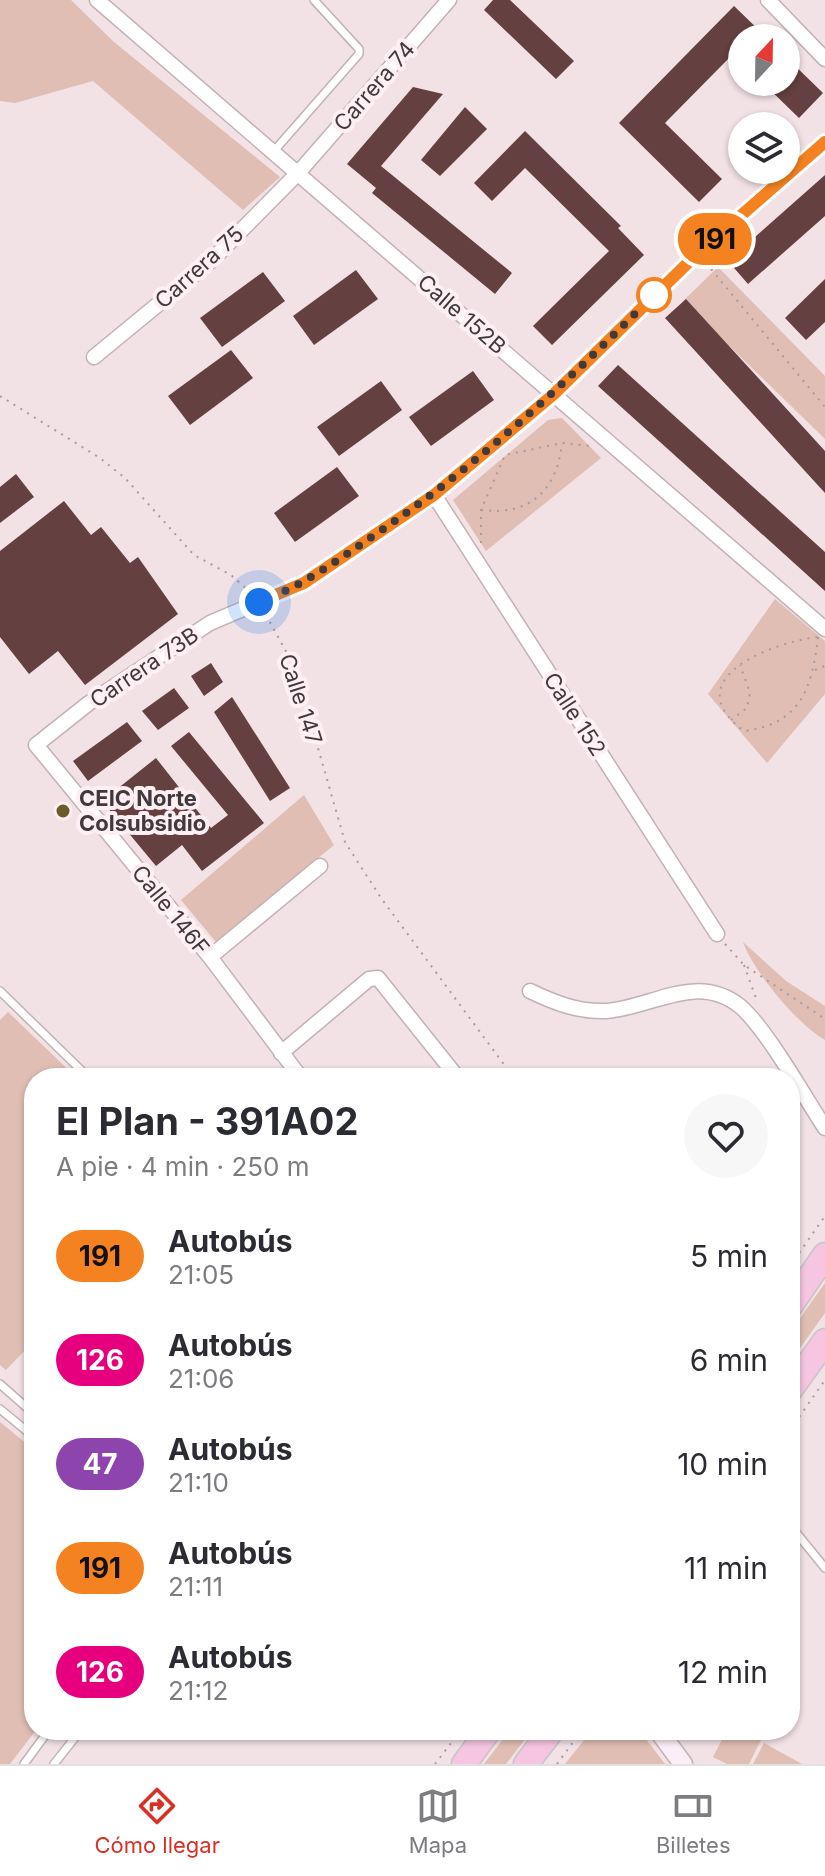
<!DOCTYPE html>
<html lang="es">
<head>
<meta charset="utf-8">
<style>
	:root { --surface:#fff; --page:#f7f7f7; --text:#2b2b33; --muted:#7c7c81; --line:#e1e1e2; --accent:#d93025 }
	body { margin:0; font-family:Inter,sans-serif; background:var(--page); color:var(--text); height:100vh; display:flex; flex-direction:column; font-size:30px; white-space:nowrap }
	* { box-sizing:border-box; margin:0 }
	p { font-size:26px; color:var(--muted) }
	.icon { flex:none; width:44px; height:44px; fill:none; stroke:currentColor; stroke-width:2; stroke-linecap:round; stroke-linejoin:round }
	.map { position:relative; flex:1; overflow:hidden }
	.sheet { position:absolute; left:24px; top:1068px; width:776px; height:672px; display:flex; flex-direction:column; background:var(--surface); border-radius:32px; box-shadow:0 2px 6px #0004 }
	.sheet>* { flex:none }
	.badge { padding:0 16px; border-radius:26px; font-size:28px; line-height:52px }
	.needle { width:52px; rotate:22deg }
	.buttons { position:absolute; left:728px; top:24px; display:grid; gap:16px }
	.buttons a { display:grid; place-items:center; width:72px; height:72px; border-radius:50%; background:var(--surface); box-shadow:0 2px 6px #0004; font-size:40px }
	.you { position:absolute; width:40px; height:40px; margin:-20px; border:6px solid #fff; border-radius:50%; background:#1a73e8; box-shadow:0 0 0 12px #1a73e833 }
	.map>.badge { position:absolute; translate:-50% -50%; box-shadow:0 0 0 4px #fff }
	.round { display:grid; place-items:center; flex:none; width:84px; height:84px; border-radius:42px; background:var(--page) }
	.headline { display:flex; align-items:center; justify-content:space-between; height:136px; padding:0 32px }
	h1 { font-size:38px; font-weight:700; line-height:60px }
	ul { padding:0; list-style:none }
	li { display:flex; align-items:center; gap:24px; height:104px; padding:0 32px }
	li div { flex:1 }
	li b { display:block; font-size:30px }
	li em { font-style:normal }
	li .badge { min-width:88px; font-weight:700; text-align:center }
	.dock { display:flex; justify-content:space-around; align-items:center; height:112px; border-top:2px solid var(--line); background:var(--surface); font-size:22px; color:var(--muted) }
	.dock a { display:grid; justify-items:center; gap:4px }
	.dock .on { color:var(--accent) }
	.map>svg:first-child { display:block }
	.green { fill:#e0beb4 }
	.building { fill:#644040 }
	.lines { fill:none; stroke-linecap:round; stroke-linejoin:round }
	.lane-casing { stroke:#c2b2b6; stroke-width:10 }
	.street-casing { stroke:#c2b2b6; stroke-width:17 }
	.secondary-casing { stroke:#c2b2b6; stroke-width:21 }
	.highway-casing { stroke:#c6c4c4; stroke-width:27 }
	.path { stroke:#a89b9f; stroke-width:2; stroke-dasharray:2 6; stroke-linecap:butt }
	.lane { stroke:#fff; stroke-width:7 }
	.street { stroke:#fff; stroke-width:14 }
	.secondary { stroke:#fceef6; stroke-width:18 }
	.highway { stroke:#f5c5e1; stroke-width:24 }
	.line-casing { stroke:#fff; stroke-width:18 }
	.line { stroke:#f58220; stroke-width:12 }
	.walk { stroke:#413a3c; stroke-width:8; stroke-dasharray:0 14.4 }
	.stop-dot { fill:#fff; stroke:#f58220; stroke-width:4 }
	.poi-dot { fill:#6b5c29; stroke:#fdeff3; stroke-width:3 }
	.labels { text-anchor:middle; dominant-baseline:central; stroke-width:8; stroke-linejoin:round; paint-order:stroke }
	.street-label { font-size:22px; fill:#413a3c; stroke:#fdeff3 }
	.poi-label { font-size:22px; font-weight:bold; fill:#413a3c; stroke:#fdeff3; text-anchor:start }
</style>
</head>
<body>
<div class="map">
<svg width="825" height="1764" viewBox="0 0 825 1764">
	<rect width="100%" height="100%" fill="#f2e1e5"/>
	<path class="green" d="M 0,0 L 71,0 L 114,42 L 280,177 L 243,210 L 93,81 L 15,103 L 0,101 Z
		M 718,267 L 825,376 L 825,439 L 683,301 Z
		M 562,418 L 601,458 L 486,551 L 453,500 L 548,420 Z
		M 775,599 L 825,641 L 825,694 L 767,763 L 708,694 Z
		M 304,795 L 334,845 L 216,942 L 181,900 Z
		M 743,942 L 786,981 L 825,1006 L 825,1040 C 798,1025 753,971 743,942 Z
		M 8,1012 L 77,1078 L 34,1078 L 34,1341 L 6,1370 L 0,1365 L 0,1020 Z
		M 825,1283 L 825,1313 L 790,1362 L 790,1332 Z
		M 0,1422 L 34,1450 L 36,1730 L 10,1764 L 0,1764 Z
		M 510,1730 L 532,1730 L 506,1764 L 484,1764 Z
		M 592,1730 L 639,1730 L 665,1764 L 565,1764 Z
		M 727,1730 L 766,1730 L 749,1764 L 727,1764 L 713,1757 Z
		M 764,1743 L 802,1764 L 753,1764 Z"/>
	<path class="building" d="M 493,0 L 510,0 L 574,61 L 556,79 L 484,10 Z
		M 734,6 L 767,38 L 742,38 L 742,63 L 733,54 L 665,123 L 722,179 L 699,202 L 619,123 Z
		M 786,57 L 823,93 L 799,118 L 762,82 L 786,82 Z
		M 413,87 L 443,94 L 381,166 L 512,273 L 495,294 L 372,193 L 376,188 L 347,164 Z
		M 465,107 L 487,129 L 440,176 L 421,160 Z
		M 525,131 L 621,226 L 618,228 L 644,255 L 552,345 L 533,326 L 609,251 L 525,168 L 492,201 L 474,183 Z
		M 825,175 L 825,216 L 748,284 L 728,261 Z
		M 356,270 L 378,299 L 314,345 L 293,316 Z
		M 263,272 L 285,301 L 222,347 L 200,318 Z
		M 825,279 L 825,322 L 806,340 L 785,318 Z
		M 686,299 L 825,451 L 825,493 L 665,318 Z
		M 231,350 L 253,378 L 190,425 L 168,396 Z
		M 618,365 L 825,552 L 825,591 L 598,386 Z
		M 473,371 L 494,400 L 431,446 L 409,417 Z
		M 381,381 L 402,410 L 339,456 L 317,427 Z
		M 337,467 L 359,496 L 295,542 L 274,513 Z
		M 16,474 L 34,497 L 0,523 L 0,487 Z
		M 64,501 L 91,535 L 101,527 L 130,563 L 138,557 L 178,614 L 85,685 L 58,651 L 29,674 L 0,637 L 0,551 Z
		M 211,663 L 223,682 L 204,696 L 191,676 Z
		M 174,688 L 189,708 L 158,730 L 142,711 Z
		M 232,697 L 290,788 L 270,801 L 214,712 Z
		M 127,722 L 142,741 L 88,781 L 73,761 Z
		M 189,732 L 264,823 L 202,871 L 182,845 L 156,866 L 102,801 L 156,758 L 211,828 L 228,815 L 171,746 Z"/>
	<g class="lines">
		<g class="lane-casing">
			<path id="lane" d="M 274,151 L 359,54 L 359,49 L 314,0
				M 0,991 L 84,1073
				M 0,1384 L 34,1414
				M 0,1409 L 34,1437
				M 790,1525 L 825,1568
				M 24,1764 L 49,1730
				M 54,1764 L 81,1730"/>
		</g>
		<g class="street-casing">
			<path id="street" d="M 97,0 L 825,629
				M 768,0 L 825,59
				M 94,357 L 212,260 L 299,172 L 449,0
				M 434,495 L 717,934
				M 210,957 L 320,866
				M 530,991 C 555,1003 578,1012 606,1011 C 652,1008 697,971 741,1007 C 767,1030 804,1096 825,1128
				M 281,1053 L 369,979 L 378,978 L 458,1078
				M 301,1078 L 210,957 L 36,745 L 89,703 L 210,623 L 304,583 L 434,495 L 554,394 L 697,254 L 825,142"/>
		</g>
		<g class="secondary-casing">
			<path id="secondary" d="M 658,1730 L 683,1764"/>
		</g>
		<g class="highway-casing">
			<path id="highway" d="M 790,1306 L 825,1255
				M 790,1390 L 825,1341
				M 464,1764 L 489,1730
				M 526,1764 L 552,1730"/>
		</g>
		<path class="path" d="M 706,263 L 825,407
			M 0,396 L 100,458 L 125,478 L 194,555 L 231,575 L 248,590
			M 481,510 C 529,516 556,492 562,444
			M 481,543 L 481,510 L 505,455 L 562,443 L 592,446
			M 266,615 L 295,668 L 345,842 L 381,898 L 514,1078
			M 818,637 C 812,688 801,724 744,731 C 674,679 773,642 818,637 Z
			M 815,670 L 825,666
			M 731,720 L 747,708 L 750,693 L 740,665
			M 725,944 L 744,965 L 825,1019
			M 744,965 L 757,1001
			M 790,1266 L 825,1216
			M 790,1430 L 825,1380
			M 435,1764 L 461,1730
			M 557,1764 L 582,1730"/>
		<use href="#lane" class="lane"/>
		<use href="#street" class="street"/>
		<use href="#secondary" class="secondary"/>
		<use href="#highway" class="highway"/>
	</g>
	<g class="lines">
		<g class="line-casing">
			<path id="line" d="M 259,602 L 304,583 L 434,495 L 554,394 L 697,254 L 825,142"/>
		</g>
		<use href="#line" class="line"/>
		<path class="walk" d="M 259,602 C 300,587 334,563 370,538 C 475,468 565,384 654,295"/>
	</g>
	<circle class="stop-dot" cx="654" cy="295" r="16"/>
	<circle class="poi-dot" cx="63" cy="811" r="8"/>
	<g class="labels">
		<g class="street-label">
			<text transform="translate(374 86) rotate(-49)">Carrera 74</text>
			<text transform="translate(199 267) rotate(-42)">Carrera 75</text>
			<text transform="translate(462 314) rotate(41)">Calle 152B</text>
			<text transform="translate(144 667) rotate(-34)">Carrera 73B</text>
			<text transform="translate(301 699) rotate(72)">Calle 147</text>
			<text transform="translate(575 714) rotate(57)">Calle 152</text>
			<text transform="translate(171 910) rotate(51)">Calle 146F</text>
		</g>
		<g class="poi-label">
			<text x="79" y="798">CEIC Norte<tspan x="79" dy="25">Colsubsidio</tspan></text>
		</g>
	</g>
</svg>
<div class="buttons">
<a><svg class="needle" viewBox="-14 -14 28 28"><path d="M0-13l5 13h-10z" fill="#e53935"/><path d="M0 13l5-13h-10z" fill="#7c7c81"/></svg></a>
<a><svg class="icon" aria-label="layers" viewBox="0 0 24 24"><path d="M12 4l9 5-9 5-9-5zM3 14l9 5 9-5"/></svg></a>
</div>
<div class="you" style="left:259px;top:602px"></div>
<b class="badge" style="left:715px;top:239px;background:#f58220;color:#111">191</b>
<section class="sheet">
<div class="headline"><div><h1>El Plan - 391A02</h1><p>A pie · 4 min · 250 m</p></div><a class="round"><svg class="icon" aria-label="heart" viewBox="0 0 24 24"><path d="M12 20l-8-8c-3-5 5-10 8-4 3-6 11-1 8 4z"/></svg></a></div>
<ul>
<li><span class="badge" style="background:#f58220;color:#111">191</span><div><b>Autobús</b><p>21:05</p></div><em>5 min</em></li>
<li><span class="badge" style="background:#e6007e;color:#fff">126</span><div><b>Autobús</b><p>21:06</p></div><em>6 min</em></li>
<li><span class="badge" style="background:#8e44ad;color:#fff">47</span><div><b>Autobús</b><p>21:10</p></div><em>10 min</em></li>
<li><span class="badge" style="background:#f58220;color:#111">191</span><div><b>Autobús</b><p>21:11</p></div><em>11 min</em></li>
<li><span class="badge" style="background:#e6007e;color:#fff">126</span><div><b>Autobús</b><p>21:12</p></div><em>12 min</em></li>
</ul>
</section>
</div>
<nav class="dock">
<a class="on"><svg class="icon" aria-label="directions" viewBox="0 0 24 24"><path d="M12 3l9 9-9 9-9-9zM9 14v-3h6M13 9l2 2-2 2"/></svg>Cómo llegar</a>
<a><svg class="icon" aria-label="map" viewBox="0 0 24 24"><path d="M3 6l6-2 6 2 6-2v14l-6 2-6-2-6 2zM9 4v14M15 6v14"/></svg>Mapa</a>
<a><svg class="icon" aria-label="tickets" viewBox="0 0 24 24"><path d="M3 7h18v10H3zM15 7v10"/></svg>Billetes</a>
</nav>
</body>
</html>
